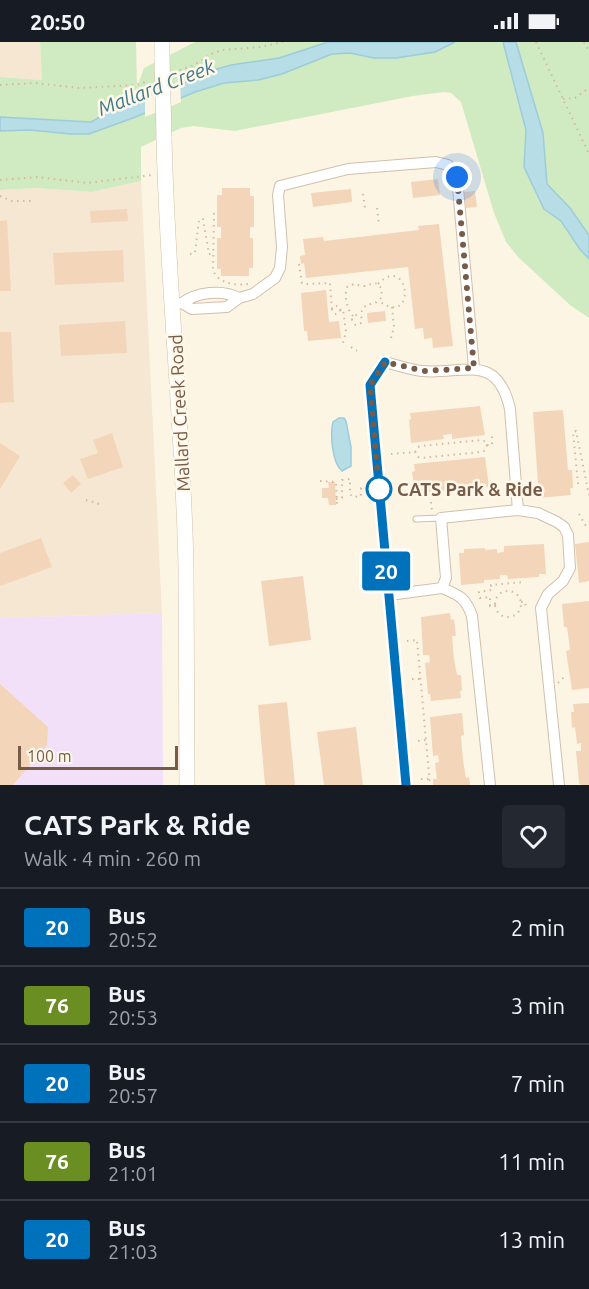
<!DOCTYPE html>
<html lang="en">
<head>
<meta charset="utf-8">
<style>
	:root { --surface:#171b24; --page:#242831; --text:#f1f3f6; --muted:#9ea1a6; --line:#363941 }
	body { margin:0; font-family:Ubuntu,sans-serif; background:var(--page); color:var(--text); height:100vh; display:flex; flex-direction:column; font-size:22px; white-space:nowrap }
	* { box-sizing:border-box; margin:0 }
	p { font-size:20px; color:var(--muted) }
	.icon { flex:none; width:33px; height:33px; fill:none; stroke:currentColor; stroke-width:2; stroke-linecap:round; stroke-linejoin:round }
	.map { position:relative; height:743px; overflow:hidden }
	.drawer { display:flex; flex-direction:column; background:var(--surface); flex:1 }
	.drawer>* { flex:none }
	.badge { padding:0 12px; border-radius:4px; font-size:21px; line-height:39px }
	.scale { position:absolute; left:18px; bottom:15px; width:160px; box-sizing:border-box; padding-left:6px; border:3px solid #765c48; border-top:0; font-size:16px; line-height:21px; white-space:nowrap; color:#765c48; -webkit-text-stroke:4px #fff8ea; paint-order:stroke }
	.you { position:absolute; width:30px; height:30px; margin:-15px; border:4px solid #fff; border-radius:50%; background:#1a73e8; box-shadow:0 0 0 9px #1a73e833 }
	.map>.badge { position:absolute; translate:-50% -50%; box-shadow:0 0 0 3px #fff }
	.round { display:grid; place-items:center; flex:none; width:63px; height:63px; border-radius:6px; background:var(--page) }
	.headline { display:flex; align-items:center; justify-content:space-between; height:102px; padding:0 24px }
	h1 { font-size:28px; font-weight:700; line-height:45px }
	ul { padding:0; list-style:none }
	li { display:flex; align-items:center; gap:18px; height:78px; padding:0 24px; border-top:2px solid var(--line) }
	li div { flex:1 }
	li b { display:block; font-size:22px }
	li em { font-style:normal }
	li .badge { min-width:66px; font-weight:700; text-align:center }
	.status { display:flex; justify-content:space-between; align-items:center; height:42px; padding:0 30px; background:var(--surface); direction:ltr }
	.status svg { height:16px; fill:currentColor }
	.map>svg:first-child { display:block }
	.residential { fill:#f5e7d2 }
	.education { fill:#f2e0f9 }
	.green { fill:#d0ebc1 }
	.water { fill:#b7dde7; stroke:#9dccd9; stroke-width:1.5 }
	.pier { fill:#fdf5e3 }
	.building { fill:#f3d5ba }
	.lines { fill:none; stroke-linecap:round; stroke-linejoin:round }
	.service-casing { stroke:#d1bfac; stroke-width:7 }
	.minor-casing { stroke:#d1bfac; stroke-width:12 }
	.secondary-casing { stroke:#d4bfa9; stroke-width:16 }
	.path { stroke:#d8b89d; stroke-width:2; stroke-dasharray:1.5 4.5; stroke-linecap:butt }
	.service { stroke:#fff; stroke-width:5 }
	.minor { stroke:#fff; stroke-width:10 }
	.secondary { stroke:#fff; stroke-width:15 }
	.secondary-bridge-casing { stroke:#d4bfa9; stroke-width:16; stroke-linecap:butt }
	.secondary-bridge { stroke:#fff; stroke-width:15 }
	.line-casing { stroke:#fff; stroke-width:14 }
	.line { stroke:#0072bc; stroke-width:9 }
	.walk { stroke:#765c48; stroke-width:6; stroke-dasharray:0 10.8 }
	.stop-dot { fill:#fff; stroke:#0072bc; stroke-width:3 }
	.labels { text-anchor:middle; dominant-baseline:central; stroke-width:5; stroke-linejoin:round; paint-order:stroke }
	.street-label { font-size:18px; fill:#765c48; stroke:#fff8ea }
	.stop-label { font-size:18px; font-weight:bold; fill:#765c48; stroke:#fff8ea; text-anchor:start }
	.water-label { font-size:20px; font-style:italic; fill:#417a8b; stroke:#fff8ea }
</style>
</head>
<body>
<div class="status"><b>20:50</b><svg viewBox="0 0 49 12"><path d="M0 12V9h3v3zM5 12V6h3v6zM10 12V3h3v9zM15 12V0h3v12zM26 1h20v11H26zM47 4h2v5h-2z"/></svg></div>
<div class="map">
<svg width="589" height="743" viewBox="0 0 589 743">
	<rect width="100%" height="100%" fill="#fdf5e3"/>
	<path class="residential" d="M 0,0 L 40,0 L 42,38 L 0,35 Z
		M 141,139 L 162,571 L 0,576 L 0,148 L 37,146 L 92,150 Z"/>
	<path class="education" d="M 162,571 L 163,743 L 0,743 L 0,576 Z"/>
	<path class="green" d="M 40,0 L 136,0 L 137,45 L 144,26 L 195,0 L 589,0 L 589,276 L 570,263 L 518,215 L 506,200 L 494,171 L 461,60 L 451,51 L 444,50 L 413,54 L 235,89 L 193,84 L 181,86 L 141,105 L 141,139 L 92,150 L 37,146 L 0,148 L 0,35 L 42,38 Z"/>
	<path class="water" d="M 328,0 L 455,0 L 435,10 L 396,16 L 374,16 L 350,11 L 332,12 L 282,32 L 258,38 L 224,41 L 195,50 L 133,76 L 89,92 L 71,92 L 30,88 L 0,89 L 0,75 L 91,80 L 107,71 L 144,60 L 206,30 L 231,23 L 279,16 Z
		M 503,0 L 516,0 L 543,91 L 547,142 L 570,166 L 589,193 L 589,217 L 579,206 L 561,179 L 544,167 L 524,125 L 526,88 Z
		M 339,376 L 344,376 L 346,379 L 351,405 L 351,424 L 342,429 C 332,421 330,391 333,380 Z"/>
	<path class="pier" d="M 180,40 L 181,60 L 145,75 L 145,57 Z"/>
	<path class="building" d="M 438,137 L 440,153 L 413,156 L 411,140 Z
		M 222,146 L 250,146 L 250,154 L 254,154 L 254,185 L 250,185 L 250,196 L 253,196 L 253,226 L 249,226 L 249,234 L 221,234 L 221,227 L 217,227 L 217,196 L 221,196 L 221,185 L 217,185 L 217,153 L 222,153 Z
		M 351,147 L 352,160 L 313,165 L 311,151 Z
		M 475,149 L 477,165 L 466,166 L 464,150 Z
		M 127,167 L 128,179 L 91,181 L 90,169 Z
		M 7,178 L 11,249 L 0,249 L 0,179 Z
		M 439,182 L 453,304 L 433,306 L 432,296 L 424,297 L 423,286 L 415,287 L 408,225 L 306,236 L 304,221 L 301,222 L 300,214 L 305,213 L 303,197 L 323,195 L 324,199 L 419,188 L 418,184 Z
		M 123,208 L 124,240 L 55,243 L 53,211 Z
		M 326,248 L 329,280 L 339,279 L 341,296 L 308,299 L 307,289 L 304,289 L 301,251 Z
		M 385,269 L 386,279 L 368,281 L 367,271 Z
		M 125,279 L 127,311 L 61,314 L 59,283 Z
		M 0,290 L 11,290 L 14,360 L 0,361 Z
		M 480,364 L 485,393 L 452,397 L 452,392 L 443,393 L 444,397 L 411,401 L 409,378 L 411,377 L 410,371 Z
		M 563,368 L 568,428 L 572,428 L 573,446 L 570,446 L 571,453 L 539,456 L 533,370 Z
		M 112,391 L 123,425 L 88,437 L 80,417 L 98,411 L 93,398 Z
		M 0,401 L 20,414 L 0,447 Z
		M 485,415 L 489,445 L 456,449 L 455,444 L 448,445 L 448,448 L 417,452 L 417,444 L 414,445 L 412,430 L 415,429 L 414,422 Z
		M 73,433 L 81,442 L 71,451 L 63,441 Z
		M 328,440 L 335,440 L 336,463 L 329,463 L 328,456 L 322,456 L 322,446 L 329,446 Z
		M 41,496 L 52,525 L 0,544 L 0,511 Z
		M 589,500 L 589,539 L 579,541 L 575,502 Z
		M 544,502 L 546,532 L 539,532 L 539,535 L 508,537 L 507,533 L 500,533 L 500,537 L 484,538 L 484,541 L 461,543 L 459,511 L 464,511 L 464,507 L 485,506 L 485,508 L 497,507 L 497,511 L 504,510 L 504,504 Z
		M 303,534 L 311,598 L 269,604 L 261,539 Z
		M 589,559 L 589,646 L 572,648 L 566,609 L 570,608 L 567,585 L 564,585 L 562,562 Z
		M 450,571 L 451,578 L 454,577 L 456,594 L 452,594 L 454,617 L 457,633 L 461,633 L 462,649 L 460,649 L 461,656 L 431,659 L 430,652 L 428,652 L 425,621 L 430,620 L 429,613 L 423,613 L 421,575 Z
		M 0,642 L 48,685 L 47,703 L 13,743 L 0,743 Z
		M 287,660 L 295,743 L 265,743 L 258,663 Z
		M 589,661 L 589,743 L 581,743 L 579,741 L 576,709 L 581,709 L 581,701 L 577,702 L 575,685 L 572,686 L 571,670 L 574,670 L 573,662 Z
		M 462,671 L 464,693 L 461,694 L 463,718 L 466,736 L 469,735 L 470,743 L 433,743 L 433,737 L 437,737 L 435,721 L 439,720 L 438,713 L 433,714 L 430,675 Z
		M 356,685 L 363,743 L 324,743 L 317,690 Z"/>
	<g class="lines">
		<g class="service-casing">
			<path id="service" d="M 416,477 L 441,476"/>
		</g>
		<g class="minor-casing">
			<path id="minor" d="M 182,261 C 197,250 222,247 239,256
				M 173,262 L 182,261 L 192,267 L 227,265 L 239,256 L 253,252 L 275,236 L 280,226 L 282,205 L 278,153 L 280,144 L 348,127 L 436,120 L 448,123 L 457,135 L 474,326
				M 518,468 L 538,471 L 557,480 L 564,485 L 568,493 L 570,526 L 563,539 L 548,552 L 541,566 L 559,743
				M 442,546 C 459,553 466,556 472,574 L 490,743
				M 389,553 L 442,546 L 446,536 L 441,476 L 518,468 L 510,367 C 497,309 462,333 422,329 C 410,328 397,323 385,320 L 370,343 L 406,743"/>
		</g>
		<g class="secondary-casing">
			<path id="secondary" d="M 162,0 L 162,17
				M 164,95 C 167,238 183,381 186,525 C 187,598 186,670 187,743"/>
		</g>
		<path class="path" d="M 536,0 L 589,112
			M 584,0 L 589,9
			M 174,30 L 192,24 L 211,12 L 222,8 L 260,5 L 283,0
			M 0,43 L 35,41 L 80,46 L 136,43 L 149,39
			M 563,57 L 575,56 L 589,46
			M 0,138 L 38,135 L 87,141 L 152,133
			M 363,152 L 365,167
			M 0,154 L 12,159 L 31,159
			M 377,166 L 379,183
			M 214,171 L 213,227 C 216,241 235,244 248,242
			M 190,212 L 195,211 L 199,178 L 203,177 L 209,212 L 213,212
			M 299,222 L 302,241 L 306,242 L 330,241 L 332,267
			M 378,242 C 410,210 417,287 379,259
			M332 268a4 4 0 1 1 8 0a4 4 0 1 1-8 0Z
			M 340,268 L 343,267 L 346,290 L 343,301
			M352 278a5 5 0 1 1 10 0a5 5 0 1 1-10 0Z
			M 353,274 C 347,268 344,253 347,245 C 355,240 357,244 365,244 C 370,243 372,240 378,242 L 382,247 L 381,256 L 375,261 L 366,263 L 359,273
			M 391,296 L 394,285 L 392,265
			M 351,305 L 357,309
			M 487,403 L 492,403 L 492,394 L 496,393
			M 391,412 L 415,410 L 418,405 L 421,404 L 482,398 L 486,400 L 487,403 L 484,409 L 481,410 L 421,416 L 418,415 L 415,410
			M 320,439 L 336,440 L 337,464
			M 578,442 L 573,390 L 576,389 L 589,453
			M 336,457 L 342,456 L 342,438 L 350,437 L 350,452 L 353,455 L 361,454 L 361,446 L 366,446
			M 86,458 L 102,463
			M 431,460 L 432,469
			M 579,472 L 586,484 L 589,483
			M495 562a13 13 0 1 1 26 0a13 13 0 1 1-26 0Z
			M 521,560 L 525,560 L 526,567
			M 496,563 L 490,564 L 490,555 L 480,556 L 479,550 L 492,548 L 491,543 L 524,540
			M 407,599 L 417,598 L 430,743
			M 412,637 L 420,637
			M 558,641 L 564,635
			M 418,699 L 426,698
			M 421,737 L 429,737"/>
		<use href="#service" class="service"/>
		<use href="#minor" class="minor"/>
		<use href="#secondary" class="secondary"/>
		<g class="secondary-bridge-casing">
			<path id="secondary-bridge" d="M 162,17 L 164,95"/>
		</g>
		<use href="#secondary-bridge" class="secondary-bridge"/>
	</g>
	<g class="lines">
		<g class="line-casing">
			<path id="line" d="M 385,320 L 370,343 L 406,743"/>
		</g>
		<use href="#line" class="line"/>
		<path class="walk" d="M 379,447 L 370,343 L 385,320 L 424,329 L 474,326 L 457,135"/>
	</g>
	<circle class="stop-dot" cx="379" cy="447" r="12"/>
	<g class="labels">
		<g class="street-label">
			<text transform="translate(179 371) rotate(-93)">Mallard Creek Road</text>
		</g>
		<g class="stop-label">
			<text x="397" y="447">CATS Park &amp; Ride</text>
		</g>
		<g class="water-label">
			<text transform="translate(156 45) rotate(-21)">Mallard Creek</text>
		</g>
	</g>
</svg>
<div class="scale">100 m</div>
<div class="you" style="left:457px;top:135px"></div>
<b class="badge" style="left:386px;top:529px;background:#0072bc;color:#fff">20</b>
</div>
<section class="drawer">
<div class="headline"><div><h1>CATS Park &amp; Ride</h1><p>Walk · 4 min · 260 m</p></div><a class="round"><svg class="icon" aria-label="heart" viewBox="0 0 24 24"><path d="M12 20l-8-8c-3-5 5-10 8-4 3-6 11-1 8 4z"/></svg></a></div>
<ul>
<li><span class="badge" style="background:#0072bc;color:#fff">20</span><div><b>Bus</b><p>20:52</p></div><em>2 min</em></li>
<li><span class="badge" style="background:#6b8e23;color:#fff">76</span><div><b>Bus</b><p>20:53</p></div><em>3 min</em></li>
<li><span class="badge" style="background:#0072bc;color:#fff">20</span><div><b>Bus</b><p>20:57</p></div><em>7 min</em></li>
<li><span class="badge" style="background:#6b8e23;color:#fff">76</span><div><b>Bus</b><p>21:01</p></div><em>11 min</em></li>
<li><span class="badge" style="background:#0072bc;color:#fff">20</span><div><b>Bus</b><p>21:03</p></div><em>13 min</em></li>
</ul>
</section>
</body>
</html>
